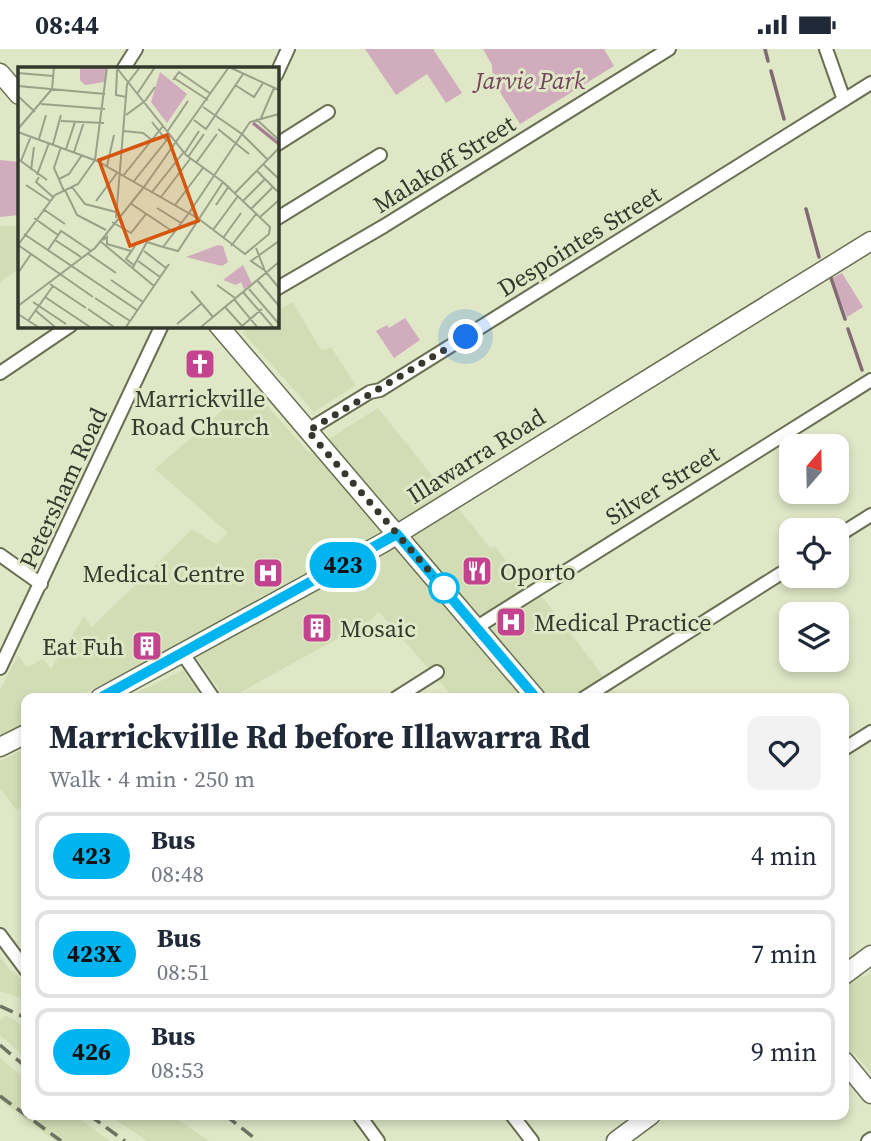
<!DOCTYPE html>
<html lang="en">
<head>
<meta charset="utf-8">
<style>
	:root { --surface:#fff; --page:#f2f2f3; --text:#1f2937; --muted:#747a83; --line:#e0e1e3 }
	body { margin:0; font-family:"Source Serif 4",serif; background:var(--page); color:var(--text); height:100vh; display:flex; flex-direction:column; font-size:26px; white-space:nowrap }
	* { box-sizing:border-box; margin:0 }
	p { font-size:23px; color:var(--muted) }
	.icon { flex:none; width:38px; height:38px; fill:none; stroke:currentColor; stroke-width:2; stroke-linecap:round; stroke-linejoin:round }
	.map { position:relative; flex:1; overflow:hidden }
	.sheet { position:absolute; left:21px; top:644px; width:828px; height:427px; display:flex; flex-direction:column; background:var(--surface); border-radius:14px; box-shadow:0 4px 10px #0003 }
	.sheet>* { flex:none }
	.badge { padding:0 14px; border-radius:23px; font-size:24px; line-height:46px }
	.needle { width:46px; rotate:20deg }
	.buttons { position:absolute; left:779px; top:385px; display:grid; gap:14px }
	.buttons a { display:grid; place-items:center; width:70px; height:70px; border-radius:14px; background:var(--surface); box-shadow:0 4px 10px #0003; font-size:35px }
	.you { position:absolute; width:35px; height:35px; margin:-18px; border:5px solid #fff; border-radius:50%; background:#1a73e8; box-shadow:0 0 0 10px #1a73e833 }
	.map>.badge { position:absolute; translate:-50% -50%; box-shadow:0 0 0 4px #fff }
	.round { display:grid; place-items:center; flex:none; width:74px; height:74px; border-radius:14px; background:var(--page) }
	.summary { display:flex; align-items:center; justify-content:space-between; height:119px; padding:0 28px }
	h1 { font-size:33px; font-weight:700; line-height:52px }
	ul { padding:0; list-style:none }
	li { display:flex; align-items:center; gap:21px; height:88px; margin:0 14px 10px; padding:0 14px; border:4px solid var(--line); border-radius:14px }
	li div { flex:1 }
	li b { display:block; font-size:26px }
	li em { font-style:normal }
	li .badge { min-width:77px; font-weight:700; text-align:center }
	.status { display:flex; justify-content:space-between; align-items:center; height:49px; padding:0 35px; background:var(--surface); direction:ltr }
	.status svg { height:19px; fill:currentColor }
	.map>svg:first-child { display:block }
	.built { fill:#d3ddb5 }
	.green { fill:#d0acbd }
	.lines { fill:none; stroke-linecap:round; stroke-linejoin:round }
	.stream { stroke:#826a73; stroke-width:3.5 }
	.street-casing { stroke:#686f52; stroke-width:16 }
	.secondary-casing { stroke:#686f52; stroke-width:21 }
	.street { stroke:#fff; stroke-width:12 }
	.secondary { stroke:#fff; stroke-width:18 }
	.rail { stroke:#6f7361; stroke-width:3.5; stroke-dasharray:14 7; stroke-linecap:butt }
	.line-casing { stroke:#fff; stroke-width:16 }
	.line { stroke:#00b5ef; stroke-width:10 }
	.walk { stroke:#35382c; stroke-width:7; stroke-dasharray:0 12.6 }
	.stop-dot { fill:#fff; stroke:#00b5ef; stroke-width:3.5 }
	.labels { text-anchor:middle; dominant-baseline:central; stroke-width:6; stroke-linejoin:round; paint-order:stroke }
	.park-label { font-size:24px; font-style:italic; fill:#76435d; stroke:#dfe7c7 }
	.street-label { font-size:24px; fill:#35382c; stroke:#dfe7c7 }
	.poi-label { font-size:24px; fill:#35382c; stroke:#dfe7c7; text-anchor:start }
	.inset-river { fill:none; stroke:#a38091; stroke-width:3.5 }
	.inset-road { fill:none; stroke:#9ba189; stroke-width:2 }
	.view { fill:#d6560f; fill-opacity:0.15; stroke:#d6560f; stroke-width:3.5 }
	.inset-edge { fill:none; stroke:#35382c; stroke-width:3.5 }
</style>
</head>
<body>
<div class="status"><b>08:44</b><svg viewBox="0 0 49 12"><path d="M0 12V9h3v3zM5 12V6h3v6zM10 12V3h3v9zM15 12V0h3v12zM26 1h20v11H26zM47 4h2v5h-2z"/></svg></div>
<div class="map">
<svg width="871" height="1092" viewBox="0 0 871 1092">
	<rect width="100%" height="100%" fill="#dfe7c7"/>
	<path class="built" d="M 0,177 L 19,177 L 19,220 L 0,233 Z
		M 292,253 L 322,302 L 331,298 L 356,336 L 314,363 L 242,283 L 254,277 L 276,276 L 277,262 Z
		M 250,337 L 308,403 L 378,359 L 490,499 L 495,497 L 523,534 L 544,550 L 620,649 L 454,649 L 378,562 L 373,570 L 230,649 L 225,649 L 186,594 L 75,649 L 26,649 L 26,674 L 0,687 L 0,641 L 18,606 L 27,618 L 43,610 L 51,620 L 84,567 L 92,578 L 192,480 L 216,495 L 228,484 L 155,420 Z
		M 183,621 L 202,649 L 126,649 Z
		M 26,699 L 26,756 L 16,761 L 0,739 L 0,712 Z
		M 844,901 L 863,929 L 871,924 L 871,1024 L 853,1003 L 844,1010 Z
		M 0,908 L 11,922 L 26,934 L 26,951 L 0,942 Z
		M 5,967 L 14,970 L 26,982 L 26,1009 L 0,986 L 0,972 Z
		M 0,1009 L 26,1031 L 26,1066 L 74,1066 L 110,1092 L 55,1092 L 0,1051 Z
		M 109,1066 L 171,1066 L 209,1092 L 147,1092 Z"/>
	<path class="green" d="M 365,0 L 433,0 L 462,44 L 446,54 L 427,25 L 396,46 Z
		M 483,0 L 604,0 L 614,17 L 520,75 L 493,32 L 492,16 Z
		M 0,111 L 19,113 L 19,166 L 0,168 Z
		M 842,224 L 863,258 L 847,268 L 832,229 Z
		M 405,269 L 420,291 L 394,309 L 376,282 L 387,276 L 389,279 Z"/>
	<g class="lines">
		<path class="stream" d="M 765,0 L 768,12
			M 771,22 L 784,70
			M 806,160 L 819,208
			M 831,229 L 845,270
			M 848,280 L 862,321"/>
		<g class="street-casing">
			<path id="street" d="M 826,0 L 844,51
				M 124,19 L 136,0
				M 276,26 L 288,0
				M 276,96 L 328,63
				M 276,170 L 380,106
				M 276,240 L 384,177 L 669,0
				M 0,324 L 71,276
				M 308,381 L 370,343 L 380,341 L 871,34
				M 836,488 L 871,466
				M 0,506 L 41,535
				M 477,578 L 871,331
				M 183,605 L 213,649
				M 0,619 L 162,276
				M 396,649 L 437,623
				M 584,649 L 791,518
				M 844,700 L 871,683
				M 0,886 L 26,921
				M 359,1066 L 378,1092
				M 512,1066 L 532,1092
				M 868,1092 L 871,1090"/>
		</g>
		<g class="secondary-casing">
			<path id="secondary" d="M 0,24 L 19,46
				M 218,276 L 536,649
				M 100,649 L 383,494 L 871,192
				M 0,698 L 26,685
				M 844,926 L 871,906
				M 844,1012 L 871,1045
				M 616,1092 L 651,1066"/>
		</g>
		<use href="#street" class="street"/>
		<use href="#secondary" class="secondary"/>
		<path class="rail" d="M 0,957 L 26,969
			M 0,996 L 26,1018
			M 0,1047 L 61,1092
			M 89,1066 L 125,1092
			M 225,1066 L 258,1092"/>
	</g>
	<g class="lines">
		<g class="line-casing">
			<path id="line" d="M 100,649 L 397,485 L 536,649"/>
		</g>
		<use href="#line" class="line"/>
		<path class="walk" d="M 444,539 L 308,382 L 466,288"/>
	</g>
	<defs>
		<g id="church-square" transform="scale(1.575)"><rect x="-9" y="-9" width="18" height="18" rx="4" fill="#c3438e" stroke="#dfe7c7"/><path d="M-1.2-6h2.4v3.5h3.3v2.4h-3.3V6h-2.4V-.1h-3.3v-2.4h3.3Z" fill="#fff"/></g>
		<g id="restaurant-square" transform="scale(1.575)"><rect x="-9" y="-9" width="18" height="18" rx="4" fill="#c3438e" stroke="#dfe7c7"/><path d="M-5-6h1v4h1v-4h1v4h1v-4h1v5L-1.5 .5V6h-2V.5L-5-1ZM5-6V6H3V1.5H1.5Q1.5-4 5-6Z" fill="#fff"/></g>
		<g id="hospital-square" transform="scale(1.575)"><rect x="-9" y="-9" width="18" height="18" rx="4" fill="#c3438e" stroke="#dfe7c7"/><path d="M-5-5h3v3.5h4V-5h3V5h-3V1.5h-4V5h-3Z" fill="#fff"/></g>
		<g id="building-square" transform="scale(1.575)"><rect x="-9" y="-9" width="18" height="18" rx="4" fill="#c3438e" stroke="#dfe7c7"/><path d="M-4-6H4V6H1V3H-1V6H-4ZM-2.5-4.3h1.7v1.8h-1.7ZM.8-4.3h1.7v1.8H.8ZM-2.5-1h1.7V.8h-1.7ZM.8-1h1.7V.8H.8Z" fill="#fff"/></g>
	</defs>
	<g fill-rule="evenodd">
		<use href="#church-square" x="200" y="315"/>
		<use href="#restaurant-square" x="477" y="522"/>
		<use href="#hospital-square" x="268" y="524"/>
		<use href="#hospital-square" x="511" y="573"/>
		<use href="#building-square" x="317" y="579"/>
		<use href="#building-square" x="147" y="597"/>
	</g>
	<circle class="stop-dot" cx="444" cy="539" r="14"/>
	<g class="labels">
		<g class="park-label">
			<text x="530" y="31">Jarvie Park</text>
		</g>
		<g class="street-label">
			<text transform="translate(444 115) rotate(-32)">Malakoff Street</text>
			<text transform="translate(579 192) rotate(-32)">Despointes Street</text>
			<text transform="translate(476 407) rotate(-32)">Illawarra Road</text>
			<text transform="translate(662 436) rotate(-32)">Silver Street</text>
			<text transform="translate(63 439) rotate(-65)">Petersham Road</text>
		</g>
		<g class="poi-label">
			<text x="200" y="349" text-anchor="middle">Marrickville<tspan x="200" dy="28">Road Church</tspan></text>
			<text x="500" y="522">Oporto</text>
			<text x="245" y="524" text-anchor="end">Medical Centre</text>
			<text x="534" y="573">Medical Practice</text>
			<text x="340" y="579">Mosaic</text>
			<text x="124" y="597" text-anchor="end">Eat Fuh</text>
		</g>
	</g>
	<g transform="translate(18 18)">
		<rect width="261" height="261" fill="#dfe7c7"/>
		<path d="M 62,0 L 88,0 L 87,15 L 67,18 L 62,13 ZM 142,5 L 169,27 L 149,56 L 133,35 ZM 200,178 L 205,179 L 210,195 L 204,199 L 168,190 ZM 225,198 L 234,217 L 226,222 L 223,215 L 218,218 L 205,213 Z" fill="#d0acbd"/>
		<path class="inset-river" d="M 235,56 L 261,77"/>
		<path class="inset-road" d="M 211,0 L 261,23M 99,3 L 98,28 L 108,30M 0,6 L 35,9M 156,11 L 190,33M 155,13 L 161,5 L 193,27M 217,18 L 236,30 L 245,16M 0,19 L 87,27M 119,27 L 137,0M 0,29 L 17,45M 23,37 L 87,42M 185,40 L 224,67 L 250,93M 108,48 L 127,34 L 137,20M 243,51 L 256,21M 238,52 L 261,73M 176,53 L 188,62 L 225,7M 43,54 L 86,56M 134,55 L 148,73M 0,62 L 34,22 L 36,0M 200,62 L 231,87M 105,64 L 125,66 L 134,73M 0,65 L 79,94 L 181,152 L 227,187 L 251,167 L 252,160 L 205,115 L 168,88 L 98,0M 149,65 L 170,34M 21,72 L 28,48M 35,77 L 43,48M 43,80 L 36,101 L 46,124M 48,82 L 57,55M 56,85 L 66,55M 166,87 L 181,64M 170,90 L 186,67M 0,92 L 29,113M 3,94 L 13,69M 178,96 L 199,67M 245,97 L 261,112M 89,99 L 96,68M 13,103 L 16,80M 239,104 L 261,126M 19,108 L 31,76M 105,109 L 145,59M 21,110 L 18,115 L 35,130M 41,112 L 51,107 L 64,88M 116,114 L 152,69M 8,118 L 32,134M 54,120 L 67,137 L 98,145M 126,120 L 211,0M 47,123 L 59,148 L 88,163M 134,125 L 165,86M 217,126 L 261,81M 143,130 L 172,92M 78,134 L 99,106M 225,134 L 247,112M 112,136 L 157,166M 157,138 L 185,101M 198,138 L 211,119M 139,141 L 163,156M 25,142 L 47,157M 233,142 L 255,120M 171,146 L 232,55 L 261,47M 242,150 L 261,133M 16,151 L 40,168M 98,151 L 109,17 L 122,0M 94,155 L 113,166 L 128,147M 195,163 L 220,129M 6,167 L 119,243M 205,171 L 223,146M 37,173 L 63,190M 85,173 L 89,170 L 89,177 L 113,184M 82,174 L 136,219M 0,178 L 37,128 L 60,117 L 77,93 L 89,0M 0,178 L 42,207M 213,179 L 238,147M 145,180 L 160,184 L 205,115M 145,180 L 171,146M 238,181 L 247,204 L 261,221M 30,183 L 43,164 L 73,184M 126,184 L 148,201M 69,186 L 98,206M 120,194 L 142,210M 117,199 L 108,192 L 117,179M 114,202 L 129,175 L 145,180M 246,203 L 233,194 L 261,174M 0,206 L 13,187M 42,207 L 75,230M 93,213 L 125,235M 239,213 L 261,239M 32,217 L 68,241M 199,218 L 217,231M 231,222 L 261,257M 173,224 L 195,250M 225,225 L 255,260M 27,230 L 72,260M 77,231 L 112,254M 216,232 L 239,260M 15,235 L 48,257M 0,239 L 77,181 L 126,120M 207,240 L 225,260M 70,242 L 96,260M 18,244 L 37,260M 0,247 L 20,260M 10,254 L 35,219M 159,257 L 183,237M 224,259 L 244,242M 108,260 L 151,197M 183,260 L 261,195"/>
		<path class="view" d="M 149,68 L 180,154 L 112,179 L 81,93 Z"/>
		<rect width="261" height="261" class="inset-edge"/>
	</g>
</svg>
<div class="buttons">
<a><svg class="needle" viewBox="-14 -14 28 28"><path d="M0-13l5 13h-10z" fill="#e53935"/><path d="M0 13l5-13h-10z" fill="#747a83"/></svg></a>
<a><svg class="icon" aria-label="locate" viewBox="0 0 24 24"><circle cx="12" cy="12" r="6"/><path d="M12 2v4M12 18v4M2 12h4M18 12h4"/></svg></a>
<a><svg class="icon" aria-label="layers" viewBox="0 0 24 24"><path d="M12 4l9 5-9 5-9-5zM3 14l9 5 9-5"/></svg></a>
</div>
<div class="you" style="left:466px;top:288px"></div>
<b class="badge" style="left:343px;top:516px;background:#00b5ef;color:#111">423</b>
<section class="sheet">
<div class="summary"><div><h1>Marrickville Rd before Illawarra Rd</h1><p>Walk · 4 min · 250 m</p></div><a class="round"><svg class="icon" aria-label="heart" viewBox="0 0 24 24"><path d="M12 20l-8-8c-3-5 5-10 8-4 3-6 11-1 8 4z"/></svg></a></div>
<ul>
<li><span class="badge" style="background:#00b5ef;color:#111">423</span><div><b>Bus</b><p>08:48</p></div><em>4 min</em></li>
<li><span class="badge" style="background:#00b5ef;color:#111">423X</span><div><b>Bus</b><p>08:51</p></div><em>7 min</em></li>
<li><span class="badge" style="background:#00b5ef;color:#111">426</span><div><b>Bus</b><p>08:53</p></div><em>9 min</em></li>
</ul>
</section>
</div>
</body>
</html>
